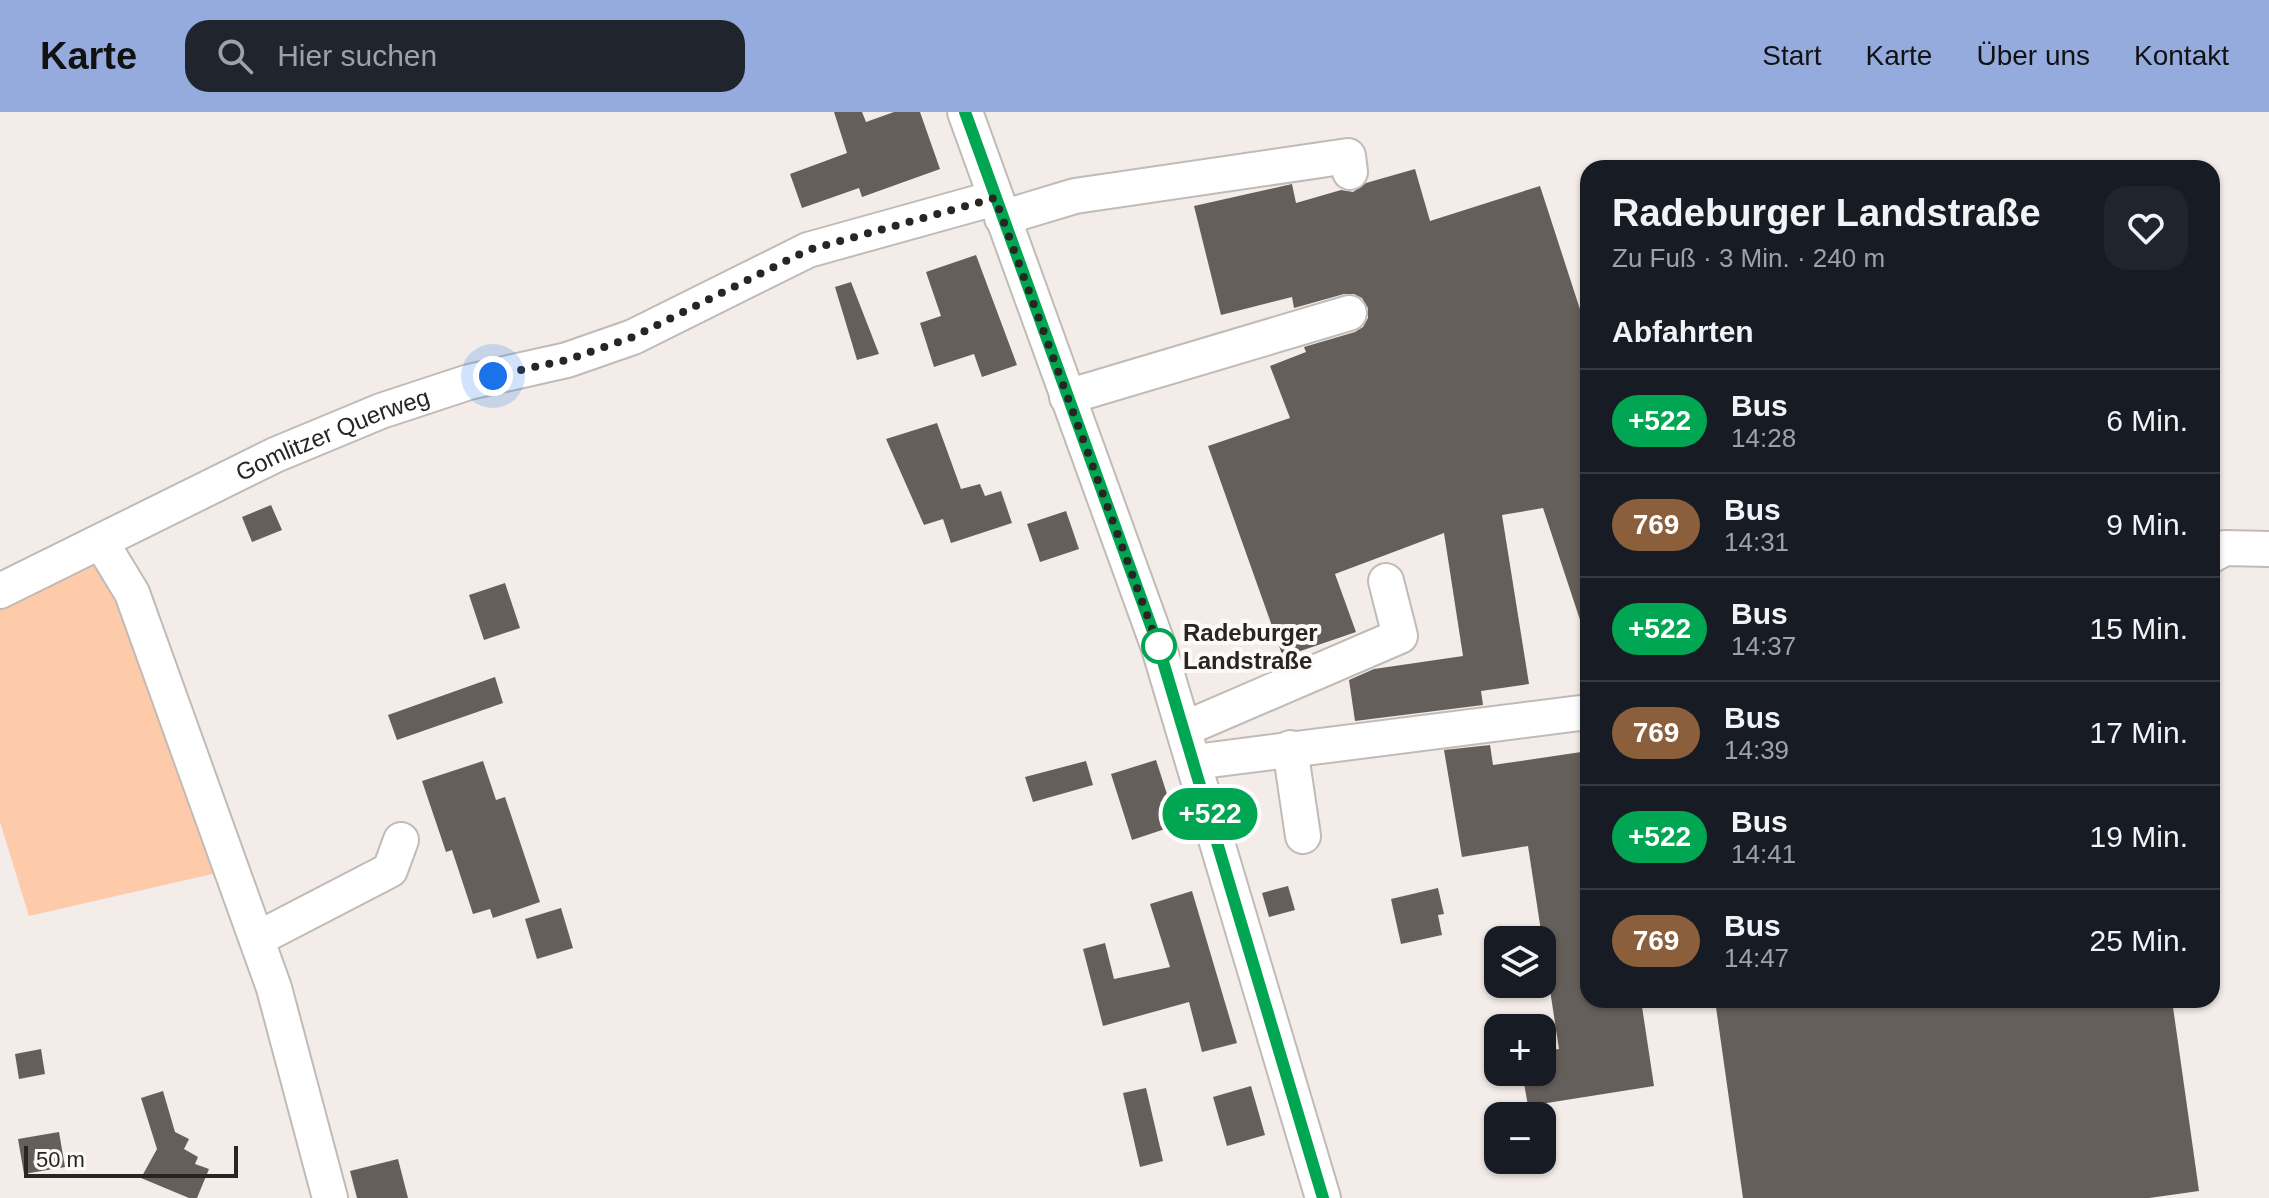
<!DOCTYPE html>
<html lang="de">
<head>
<meta charset="utf-8">
<style>
	:root { --surface:#171b24; --page:#20242c; --text:#f1f3f6; --muted:#9ea1a6; --line:#363941; --accent:#95abde }
	body { margin:0; font-family:Arial,sans-serif; background:var(--page); color:var(--text); height:100vh; display:flex; flex-direction:column; font-size:30px; white-space:nowrap }
	* { box-sizing:border-box; margin:0 }
	p { font-size:26px; color:var(--muted) }
	.icon { flex:none; width:44px; height:44px; fill:none; stroke:currentColor; stroke-width:2; stroke-linecap:round; stroke-linejoin:round }
	.map { position:relative; flex:1; overflow:hidden }
	.drawer { position:absolute; left:1580px; top:48px; width:640px; height:848px; display:flex; flex-direction:column; background:var(--surface); border-radius:24px; box-shadow:0 2px 6px #0004 }
	.drawer>* { flex:none }
	.badge { padding:0 16px; border-radius:26px; font-size:28px; line-height:52px }
	.buttons { position:absolute; left:1484px; top:814px; display:grid; gap:16px }
	.buttons a { display:grid; place-items:center; width:72px; height:72px; border-radius:16px; background:var(--surface); box-shadow:0 2px 6px #0004; font-size:40px }
	.scale { position:absolute; left:24px; bottom:20px; width:214px; box-sizing:border-box; padding-left:8px; border:4px solid #282624; border-top:0; font-size:22px; line-height:28px; white-space:nowrap; color:#282624; -webkit-text-stroke:6px #fefaf7; paint-order:stroke }
	.you { position:absolute; width:40px; height:40px; margin:-20px; border:6px solid #fff; border-radius:50%; background:#1a73e8; box-shadow:0 0 0 12px #1a73e833 }
	.map>.badge { position:absolute; translate:-50% -50%; box-shadow:0 0 0 4px #fff }
	h2 { padding:0 32px; font-size:30px; line-height:72px }
	.round { display:grid; place-items:center; flex:none; width:84px; height:84px; border-radius:24px; background:var(--page) }
	.summary { display:flex; align-items:center; justify-content:space-between; height:136px; padding:0 32px }
	h1 { font-size:38px; font-weight:800; line-height:60px }
	ul { padding:0; list-style:none }
	li { display:flex; align-items:center; gap:24px; height:104px; padding:0 32px; border-top:2px solid var(--line) }
	li div { flex:1 }
	li b { display:block; font-size:30px }
	li em { font-style:normal }
	li .badge { min-width:88px; font-weight:700; text-align:center }
	header { display:flex; align-items:center; gap:48px; box-sizing:border-box; height:112px; padding:0 40px; background:var(--accent); color:#111 }
	header strong { font-size:38px }
	nav { display:flex; gap:44px; margin-inline-start:auto; font-size:28px }
	.search { width:560px; height:72px; background:var(--page); display:flex; align-items:center; gap:20px; box-sizing:border-box; padding:0 28px; border-radius:24px; color:var(--muted); font-size:30px }
	.map>svg:first-child { display:block }
	.green { fill:#fdcaaa }
	.building { fill:#655f5c }
	.lines { fill:none; stroke-linecap:round; stroke-linejoin:round }
	.minor-casing { stroke:#c1bbb7; stroke-width:38 }
	.minor { stroke:#fff; stroke-width:34 }
	.line-casing { stroke:#fff; stroke-width:18 }
	.line { stroke:#00a651; stroke-width:12 }
	.walk { stroke:#282624; stroke-width:8; stroke-dasharray:0 14.4 }
	.stop-dot { fill:#fff; stroke:#00a651; stroke-width:4 }
	.labels { text-anchor:middle; dominant-baseline:central; stroke-width:8; stroke-linejoin:round; paint-order:stroke }
	.street-label { font-size:24px; fill:#282624; stroke:#fefaf7 }
	.stop-label { font-size:24px; font-weight:bold; fill:#282624; stroke:#fefaf7; text-anchor:start }
</style>
</head>
<body>
<header>
<strong>Karte</strong>
<div class="search"><svg class="icon" aria-label="search" viewBox="0 0 24 24"><circle cx="10" cy="10" r="6"/><path d="M15 15l6 6"/></svg>Hier suchen</div>
<nav><a>Start</a><a>Karte</a><a>Über uns</a><a>Kontakt</a></nav>
</header>
<div class="map">
<svg width="2269" height="1086" viewBox="0 0 2269 1086">
	<rect width="100%" height="100%" fill="#f3ece8"/>
	<path class="green" d="M 98,437 L 221,760 L 29,804 L 0,710 L 0,488 Z"/>
	<path class="building" d="M 834,0 L 862,0 L 866,10 L 894,0 L 920,0 L 940,57 L 862,85 L 859,76 L 802,96 L 790,62 L 847,41 Z
		M 1415,57 L 1430,109 L 1540,74 L 1588,222 L 1588,519 L 1584,520 L 1543,396 L 1502,403 L 1529,572 L 1481,579 L 1483,593 L 1355,609 L 1349,568 L 1374,557 L 1463,544 L 1444,421 L 1335,462 L 1356,520 L 1283,545 L 1208,334 L 1290,306 L 1270,254 L 1306,240 L 1304,235 L 1355,220 L 1363,215 L 1368,206 L 1368,196 L 1362,186 L 1354,182 L 1344,182 L 1294,196 L 1292,185 L 1221,203 L 1194,94 L 1292,72 L 1296,91 L 1341,78 L 1353,80 L 1366,71 Z
		M 976,143 L 1017,253 L 982,265 L 974,242 L 934,255 L 920,211 L 941,204 L 926,160 Z
		M 851,170 L 879,242 L 857,248 L 835,175 Z
		M 937,311 L 961,377 L 980,372 L 985,384 L 1001,379 L 1012,411 L 951,431 L 943,407 L 924,413 L 886,327 Z
		M 271,393 L 282,418 L 252,430 L 242,405 Z
		M 1066,399 L 1079,437 L 1040,450 L 1027,412 Z
		M 505,471 L 520,516 L 484,528 L 469,483 Z
		M 495,565 L 503,591 L 397,628 L 388,603 Z
		M 1490,633 L 1493,653 L 1588,639 L 1588,888 L 1641,888 L 1654,974 L 1528,994 L 1522,960 L 1542,960 L 1542,939 L 1559,937 L 1528,734 L 1462,745 L 1444,638 Z
		M 1156,648 L 1177,713 L 1132,728 L 1111,662 Z
		M 483,649 L 496,688 L 505,685 L 540,790 L 493,806 L 490,797 L 473,802 L 452,738 L 446,740 L 422,669 Z
		M 1086,649 L 1093,673 L 1033,690 L 1025,665 Z
		M 1288,774 L 1295,798 L 1269,805 L 1262,781 Z
		M 1438,776 L 1444,802 L 1438,803 L 1442,823 L 1401,832 L 1391,787 Z
		M 1192,779 L 1237,931 L 1202,940 L 1189,890 L 1103,914 L 1083,837 L 1105,831 L 1114,867 L 1170,855 L 1150,792 Z
		M 561,796 L 573,836 L 537,847 L 525,807 Z
		M 1715,888 L 2172,888 L 2199,1079 L 2149,1086 L 1743,1086 Z
		M 41,937 L 45,962 L 19,967 L 15,942 Z
		M 1251,974 L 1265,1023 L 1227,1034 L 1213,985 Z
		M 1146,976 L 1163,1049 L 1140,1055 L 1123,981 Z
		M 163,979 L 175,1020 L 189,1027 L 184,1037 L 198,1045 L 195,1052 L 209,1057 L 197,1086 L 189,1086 L 141,1066 L 157,1037 L 141,986 Z
		M 59,1020 L 65,1055 L 24,1062 L 18,1027 Z
		M 398,1047 L 408,1086 L 357,1086 L 350,1059 Z"/>
	<g class="lines">
		<g class="minor-casing">
			<g id="minor">
				<path d="M 965,0 L 1159,536 L 1323,1086"/>
				<path d="M 1002,106 L 1075,84 L 1348,44 L 1350,60"/>
				<path d="M 1067,285 L 1349,201"/>
				<path d="M 101,430 L 132,481 L 274,876 L 330,1086"/>
				<path d="M 2212,443 L 2225,436 L 2269,437"/>
				<path id="s1" d="M 0,479 L 275,343 L 381,299 L 469,270 L 567,248 L 633,225 L 808,138 L 995,86"/>
				<path d="M 1184,617 L 1400,524 L 1386,469"/>
				<path d="M 1290,636 L 1303,724"/>
				<path d="M 1195,650 L 1588,600"/>
				<path d="M 257,827 L 390,758 L 401,728"/>
			</g>
		</g>
		<use href="#minor" class="minor"/>
	</g>
	<g class="lines">
		<g class="line-casing">
			<path id="line" d="M 965,0 L 1159,536 L 1323,1086"/>
		</g>
		<use href="#line" class="line"/>
		<path class="walk" d="M 493,264 L 567,248 L 633,225 L 808,138 L 995,86 L 1159,536 L 1159,534"/>
	</g>
	<circle class="stop-dot" cx="1159" cy="534" r="16"/>
	<g class="labels">
		<g class="street-label">
			<text stroke="none"><textPath href="#s1" startOffset="368">Gomlitzer Querweg</textPath></text>
		</g>
		<g class="stop-label">
			<text x="1183" y="520">Radeburger<tspan x="1183" dy="28">Landstraße</tspan></text>
		</g>
	</g>
</svg>
<div class="buttons">
<a><svg class="icon" aria-label="layers" viewBox="0 0 24 24"><path d="M12 4l9 5-9 5-9-5zM3 14l9 5 9-5"/></svg></a>
<a>+</a>
<a>−</a>
</div>
<div class="scale">50 m</div>
<div class="you" style="left:493px;top:264px"></div>
<b class="badge" style="left:1210px;top:702px;background:#00a651;color:#fff">+522</b>
<section class="drawer">
<div class="summary"><div><h1>Radeburger Landstraße</h1><p>Zu Fuß · 3 Min. · 240 m</p></div><a class="round"><svg class="icon" aria-label="heart" viewBox="0 0 24 24"><path d="M12 20l-8-8c-3-5 5-10 8-4 3-6 11-1 8 4z"/></svg></a></div>
<h2>Abfahrten</h2>
<ul>
<li><span class="badge" style="background:#00a651;color:#fff">+522</span><div><b>Bus</b><p>14:28</p></div><em>6 Min.</em></li>
<li><span class="badge" style="background:#8b5e3c;color:#fff">769</span><div><b>Bus</b><p>14:31</p></div><em>9 Min.</em></li>
<li><span class="badge" style="background:#00a651;color:#fff">+522</span><div><b>Bus</b><p>14:37</p></div><em>15 Min.</em></li>
<li><span class="badge" style="background:#8b5e3c;color:#fff">769</span><div><b>Bus</b><p>14:39</p></div><em>17 Min.</em></li>
<li><span class="badge" style="background:#00a651;color:#fff">+522</span><div><b>Bus</b><p>14:41</p></div><em>19 Min.</em></li>
<li><span class="badge" style="background:#8b5e3c;color:#fff">769</span><div><b>Bus</b><p>14:47</p></div><em>25 Min.</em></li>
</ul>
</section>
</div>
</body>
</html>
